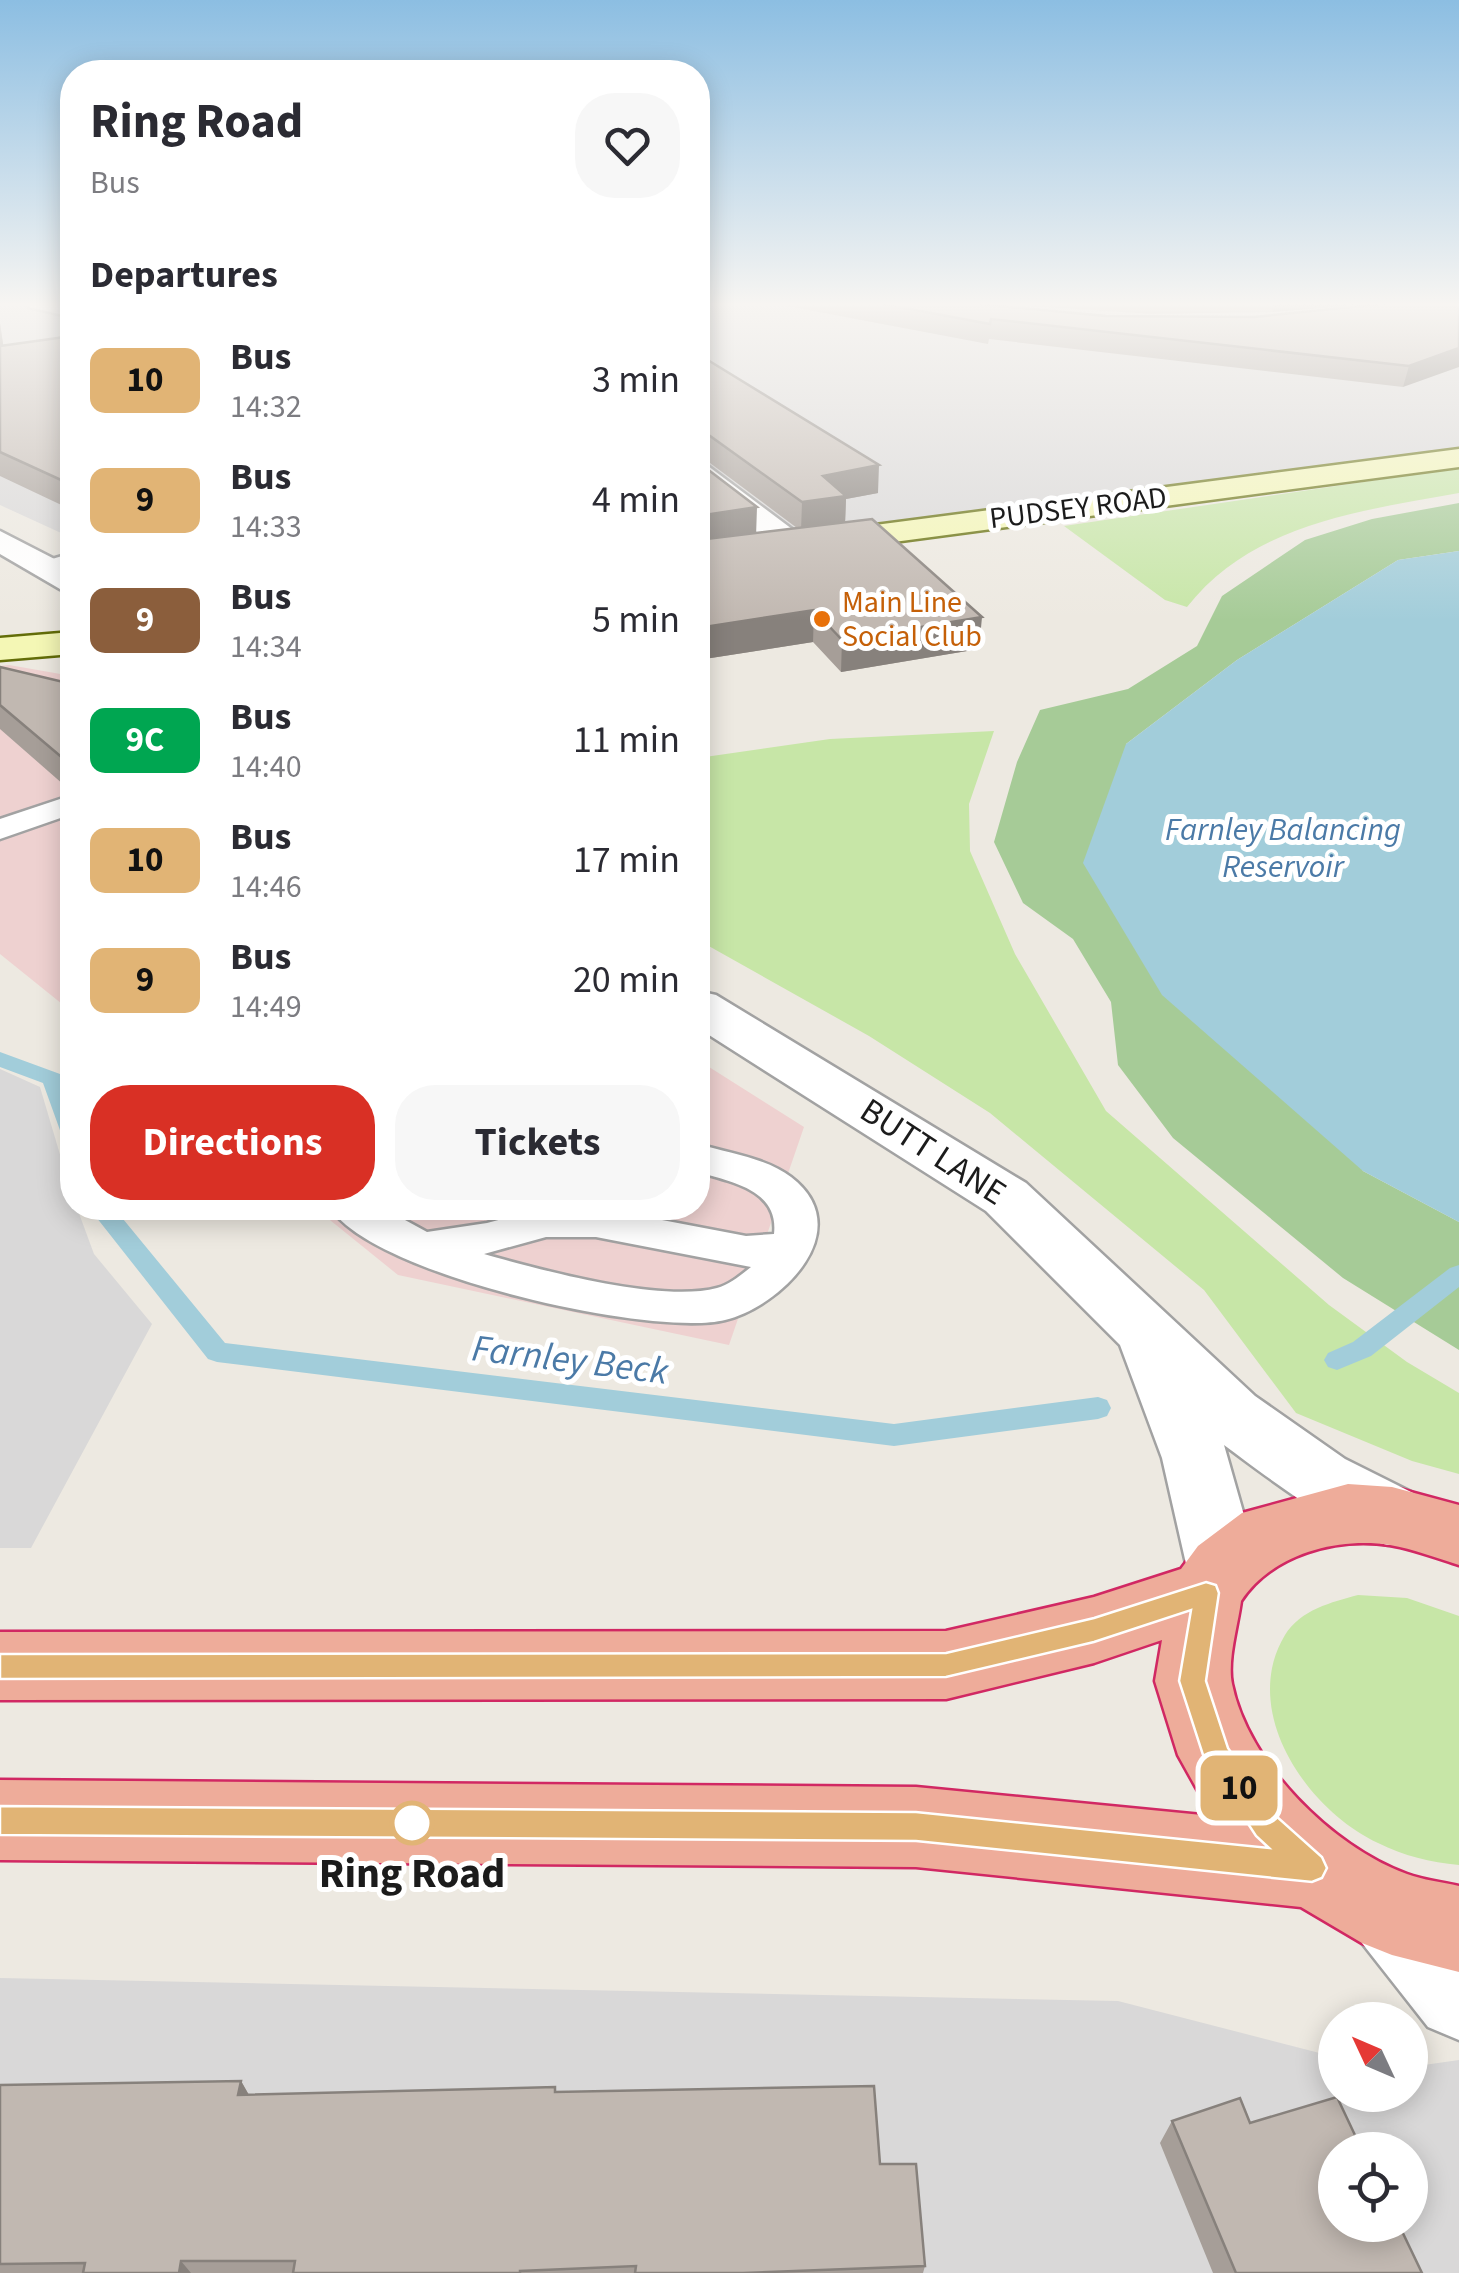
<!DOCTYPE html>
<html lang="en">
<head>
<meta charset="utf-8">
<style>
	:root { --surface:#fff; --page:#f7f7f7; --text:#2b2b33; --muted:#7c7c81; --accent:#d93025 }
	body { margin:0; font-family:"Source Sans 3",sans-serif; background:var(--page); color:var(--text); height:100vh; display:flex; flex-direction:column; font-size:38px; white-space:nowrap }
	* { box-sizing:border-box; margin:0 }
	p { font-size:32px; color:var(--muted) }
	.icon { flex:none; width:55px; height:55px; fill:none; stroke:currentColor; stroke-width:2; stroke-linecap:round; stroke-linejoin:round }
	.map { position:relative; flex:1; overflow:hidden }
	.details { position:absolute; left:60px; top:60px; width:650px; height:1160px; display:flex; flex-direction:column; background:var(--surface); border-radius:40px; box-shadow:0 5px 25px #0003 }
	.details>* { flex:none }
	.badge { padding:0 20px; border-radius:15px; font-size:35px; line-height:65px }
	.needle { width:65px; rotate:314deg }
	.controls { position:absolute; left:1318px; top:2002px; display:grid; gap:20px }
	.controls a { display:grid; place-items:center; width:110px; height:110px; border-radius:50%; background:var(--surface); box-shadow:0 5px 25px #0003; font-size:50px }
	.map>.badge { position:absolute; translate:-50% -50%; box-shadow:0 0 0 5px #fff }
	h2 { padding:0 30px; font-size:38px; line-height:90px }
	.round { display:grid; place-items:center; flex:none; width:105px; height:105px; border-radius:40px; background:var(--page) }
	.head { display:flex; align-items:center; justify-content:space-between; height:170px; padding:0 30px }
	h1 { font-size:48px; font-weight:700; line-height:75px }
	.cta { display:flex; gap:20px; margin-top:auto; padding:20px 30px }
	.cta a { flex:1; height:115px; border-radius:40px; background:var(--accent); color:#fff; font-size:40px; font-weight:700; line-height:115px; text-align:center }
	.cta a+a { background:var(--page); color:var(--text) }
	ul { padding:0; list-style:none }
	li { display:flex; align-items:center; gap:30px; height:120px; padding:0 30px }
	li div { flex:1 }
	li b { display:block; font-size:38px }
	li em { font-style:normal }
	li .badge { min-width:110px; font-weight:700; text-align:center }
	.map>svg:first-child { display:block }
	.residential { fill:#d9d8d8; fill-rule:evenodd }
	.commercial { fill:#eed1d0 }
	.grass { fill:#c7e6a7 }
	.forest { fill:#a6cb97 }
	.water { fill:#a2cdda }
	.lines { fill:none; stroke-linecap:round; stroke-linejoin:round }
	.stream { fill:#a2cdda; fill-rule:evenodd }
	.service-casing { stroke:#a2a2a2; stroke-width:5 }
	.minor-casing { stroke:#a2a2a2; stroke-width:5 }
	.tertiary-casing { stroke:#a2a2a2; stroke-width:5 }
	.secondary-casing { stroke:#636d08; stroke-width:5 }
	.trunk-casing { stroke:#d12863; stroke-width:5 }
	.service { fill:#fff; fill-rule:evenodd }
	.minor { fill:#fff; fill-rule:evenodd }
	.tertiary { fill:#fff; fill-rule:evenodd }
	.secondary { fill:#f4f7b5; fill-rule:evenodd }
	.trunk { fill:#eeac9a; fill-rule:evenodd }
	.wall { fill:#a69e98 }
	.shaded-wall { fill:#87817c }
	.building { fill:#c1b8b1; stroke:#87817c; stroke-width:2.5 }
	.line { fill:#e1b475; stroke:#fff; stroke-width:2.5 }
	.food-dot { fill:#e8710a; stroke:#fff; stroke-width:4 }
	.stop-dot { fill:#fff; stroke:#e1b475; stroke-width:5 }
	.labels { text-anchor:middle; dominant-baseline:central; stroke-width:10; stroke-linejoin:round; paint-order:stroke }
	.far-street-label { font-size:30px; fill:#1b1b1b; stroke:#fff }
	.far-food-label { font-size:30px; fill:#c56008; stroke:#fff; text-anchor:start }
	.far-water-label { font-size:32px; font-style:italic; fill:#4b7aa7; stroke:#fff }
	.street-label { font-size:35px; fill:#1b1b1b; stroke:#fff }
	.water-label { font-size:38px; font-style:italic; fill:#4b7aa7; stroke:#fff }
	.near-stop-label { font-size:42px; font-weight:bold; fill:#1b1b1b; stroke:#fff }
</style>
</head>
<body>
<div class="map">
<svg width="1459" height="2273" viewBox="0 0 1459 2273">
	<rect width="100%" height="100%" fill="#ede9e1"/>
	<path class="residential" d="M 0,302 L 72,302 L 72,538 L 0,505 Z
		M 698,302 L 1459,302 L 1459,447 L 1123,493 L 698,544 Z
		M 0,1069 L 40,1087 L 72,1195 L 72,1208 L 77,1208 L 94,1254 L 152,1324 L 31,1548 L 0,1548 Z
		M 0,1978 L 1118,2001 L 1335,2057 L 1335,2095 L 1410,2095 L 1410,2067 L 1459,2060 L 1459,2273 L 0,2273 ZM 1335,2150 L 1410,2150 L 1410,2225 L 1335,2225 Z"/>
	<path class="commercial" d="M 9,665 L 72,676 L 72,1012 L 0,954 L 0,666 Z
		M 698,1060 L 804,1127 L 729,1345 L 398,1275 L 315,1208 L 698,1208 Z"/>
	<path class="grass" d="M 1459,468 L 1459,493 C 1361,511 1253,523 1187,607 L 1165,600 L 1064,526 Z
		M 994,731 L 969,804 L 970,851 L 1015,954 L 1106,1111 L 1329,1305 L 1407,1362 L 1459,1393 L 1459,1474 L 1412,1461 L 1296,1413 L 1204,1290 L 990,1113 L 869,1036 L 698,940 L 698,758 L 830,739 Z
		M 1358,1595 L 1407,1598 L 1459,1616 L 1459,1865 C 1430,1862 1404,1856 1378,1843 C 1307,1810 1239,1711 1285,1635 C 1300,1610 1332,1602 1358,1595 Z"/>
	<path class="forest" d="M 1459,503 L 1459,551 L 1398,560 L 1237,660 L 1126,744 L 1363,1171 L 1459,1222 L 1459,1350 L 1343,1278 L 1173,1138 L 1118,1065 L 1111,1002 L 1073,939 L 1023,903 L 994,842 L 1017,762 L 1040,710 L 1128,689 L 1197,646 L 1222,596 L 1305,540 L 1372,519 Z"/>
	<path class="water" d="M 1459,551 L 1459,1222 L 1363,1171 L 1162,995 L 1083,863 L 1126,744 L 1237,660 L 1398,560 Z"/>
	<g class="lines">
		<path class="stream" d="M 0,1052 L 60,1074 L 72,1105 L 72,1140 L 61,1133 L 43,1083 L 0,1067 Z
			M 89,1208 L 114,1208 L 225,1343 L 894,1424 L 1098,1397 L 1107,1400 L 1111,1408 L 1107,1416 L 1098,1419 L 894,1446 L 217,1362 L 208,1359 Z
			M 1459,1265 L 1459,1287 L 1371,1356 L 1337,1370 L 1328,1367 L 1324,1360 L 1328,1353 L 1353,1342 L 1450,1268 Z"/>
		<g class="service-casing">
			<path id="service" d="M 72,553 L 72,568 L 48,575 L 36,568 L 39,563 Z
				M 72,795 L 72,814 L 0,839 L 0,819 Z
				M 698,1144 C 728,1153 766,1158 791,1177 C 859,1229 782,1306 725,1320 C 652,1338 370,1274 331,1208 L 383,1208 L 427,1232 L 487,1223 L 544,1208 L 599,1208 L 746,1236 L 774,1234 C 779,1190 732,1182 698,1172 ZM 546,1237 L 596,1237 L 751,1267 C 741,1275 729,1285 717,1288 C 661,1303 541,1270 484,1254 Z"/>
		</g>
		<g class="minor-casing">
			<path id="minor" d="M 26,302 L 72,303 L 72,317 L 29,307 Z
				M 698,463 L 708,466 L 804,538 L 809,545 L 804,552 L 782,552 L 698,486 Z"/>
		</g>
		<g class="tertiary-casing">
			<path id="tertiary" d="M 0,531 L 72,568 L 72,592 L 60,589 L 0,554 Z
				M 698,991 L 716,995 L 1026,1183 L 1255,1396 L 1345,1459 L 1417,1495 L 1427,1516 L 1417,1537 C 1410,1539 1401,1544 1394,1545 C 1359,1548 1255,1468 1224,1445 L 1259,1568 L 1248,1590 L 1223,1599 L 1198,1590 L 1187,1568 L 1162,1458 L 1120,1345 L 986,1211 L 698,1028 Z
				M 1392,1871 L 1422,1883 L 1459,1928 L 1459,2040 L 1428,2027 L 1362,1943 L 1350,1913 L 1362,1883 Z"/>
		</g>
		<g class="secondary-casing">
			<path id="secondary" d="M 1459,449 L 1459,467 L 698,568 L 698,548 Z
				M 72,632 L 72,654 L 0,660 L 0,638 Z"/>
		</g>
		<g class="trunk-casing">
			<path id="trunk" d="M 1348,1484 L 1392,1487 L 1459,1505 L 1459,1565 C 1437,1558 1413,1549 1390,1545 C 1337,1537 1272,1554 1241,1601 C 1238,1625 1227,1660 1232,1684 C 1248,1763 1332,1847 1407,1874 C 1423,1880 1442,1882 1459,1886 L 1459,1972 L 1392,1955 L 1362,1943 L 1301,1907 L 916,1867 L 0,1860 L 0,1780 L 916,1787 L 1212,1816 L 1178,1755 L 1155,1681 L 1162,1640 L 1094,1663 L 946,1699 L 0,1700 L 0,1632 L 946,1631 L 1094,1597 L 1181,1569 L 1198,1546 L 1242,1513 Z"/>
		</g>
		<use href="#service" class="service"/>
		<use href="#minor" class="minor"/>
		<use href="#tertiary" class="tertiary"/>
		<use href="#secondary" class="secondary"/>
		<use href="#trunk" class="trunk"/>
	</g>
	<path class="wall" d="M 766,302 L 958,302 L 1106,316 L 1254,317 L 1459,302 L 1403,387 L 989,339 L 988,344 Z
		M 971,302 L 1391,302 L 1272,312 L 1152,314 Z
		M 0,323 L 3,345 L 72,336 L 72,510 L 0,476 Z
		M 698,354 L 878,493 L 846,499 L 845,523 L 979,649 L 841,672 L 813,642 L 698,660 L 698,462 L 756,533 L 797,528 L 710,463 L 698,460 Z
		M 0,667 L 72,684 L 72,792 L 0,729 Z
		M 241,2081 L 249,2095 L 556,2092 L 880,2164 L 925,2266 L 923,2273 L 0,2273 L 0,2085 Z
		M 1172,2121 L 1250,2123 L 1422,2273 L 1213,2273 L 1160,2143 Z"/>
	<path class="shaded-wall" d="M 1274,302 L 1391,302 L 1272,312 Z
		M 0,323 L 7,371 L 0,346 Z
		M 1459,348 L 1459,367 L 1403,387 L 1409,366 Z
		M 879,465 L 878,493 L 846,499 L 845,525 L 801,531 L 802,502 L 823,476 Z
		M 757,507 L 756,537 L 698,545 L 698,516 Z
		M 814,610 L 813,642 L 698,660 L 698,628 Z
		M 982,617 L 979,649 L 841,672 L 842,640 Z
		M 72,757 L 72,785 L 65,760 Z
		M 241,2081 L 254,2104 L 238,2095 Z
		M 181,2261 L 191,2273 L 179,2273 Z"/>
	<path class="building" d="M 872,302 L 958,302 L 1106,316 L 1254,317 L 1401,302 L 1459,302 L 1459,348 L 1409,366 L 991,319 L 990,324 Z
		M 72,336 L 72,485 L 0,452 L 0,346 Z
		M 698,354 L 879,465 L 823,476 L 846,496 L 802,502 L 710,436 L 698,433 Z
		M 698,462 L 757,507 L 698,516 Z
		M 872,519 L 982,617 L 842,640 L 814,610 L 698,628 L 698,540 Z
		M 0,667 L 72,684 L 72,757 L 65,760 L 0,705 Z
		M 241,2081 L 238,2095 L 555,2087 L 555,2092 L 874,2086 L 880,2164 L 916,2164 L 925,2266 L 743,2273 L 635,2273 L 636,2266 L 520,2271 L 520,2273 L 293,2273 L 295,2261 L 181,2261 L 179,2273 L 83,2273 L 85,2263 L 0,2264 L 0,2085 Z
		M 1337,2097 L 1362,2150 L 1335,2150 L 1335,2225 L 1399,2225 L 1422,2273 L 1236,2273 L 1172,2121 L 1240,2098 L 1250,2123 Z"/>
	<linearGradient id="sky" x2="0" y2="1"><stop stop-color="#8cbee2"/><stop offset="0.49" stop-color="#f7f5f2"/><stop offset="1" stop-color="#f7f5f2" stop-opacity="0"/></linearGradient>
	<rect width="1459" height="621" fill="url(#sky)"/>
	<path class="line" d="M 1206,1582 L 1216,1585 L 1219,1593 L 1206,1681 L 1228,1748 L 1276,1816 L 1322,1857 L 1327,1868 L 1322,1878 L 1312,1882 L 916,1841 L 0,1835 L 0,1806 L 916,1812 L 1269,1848 L 1256,1836 L 1203,1755 L 1179,1681 L 1191,1610 L 1094,1642 L 946,1677 L 0,1679 L 0,1654 L 946,1653 L 1094,1618 Z"/>
	<circle class="food-dot" cx="822" cy="619" r="10"/>
	<circle class="stop-dot" cx="412" cy="1823" r="20"/>
	<g class="labels">
		<g class="far-street-label">
			<text transform="translate(1078 508) rotate(-7)">PUDSEY ROAD</text>
		</g>
		<g class="far-food-label">
			<text x="842" y="602">Main Line<tspan x="842" dy="34">Social Club</tspan></text>
		</g>
		<g class="far-water-label">
			<text x="1283" y="830">Farnley Balancing<tspan x="1283" dy="37">Reservoir</tspan></text>
		</g>
		<g class="street-label">
			<text transform="translate(933 1152) rotate(33)">BUTT LANE</text>
		</g>
		<g class="water-label">
			<text transform="translate(570 1360) rotate(7)">Farnley Beck</text>
		</g>
		<g class="near-stop-label">
			<text x="412" y="1874">Ring Road</text>
		</g>
	</g>
</svg>
<div class="controls">
<a><svg class="needle" viewBox="-14 -14 28 28"><path d="M0-13l5 13h-10z" fill="#e53935"/><path d="M0 13l5-13h-10z" fill="#7c7c81"/></svg></a>
<a><svg class="icon" aria-label="locate" viewBox="0 0 24 24"><circle cx="12" cy="12" r="6"/><path d="M12 2v4M12 18v4M2 12h4M18 12h4"/></svg></a>
</div>
<b class="badge" style="left:1239px;top:1788px;background:#e1b475;color:#111">10</b>
<section class="details">
<div class="head"><div><h1>Ring Road</h1><p>Bus</p></div><a class="round"><svg class="icon" aria-label="heart" viewBox="0 0 24 24"><path d="M12 20l-8-8c-3-5 5-10 8-4 3-6 11-1 8 4z"/></svg></a></div>
<h2>Departures</h2>
<ul>
<li><span class="badge" style="background:#e1b475;color:#111">10</span><div><b>Bus</b><p>14:32</p></div><em>3 min</em></li>
<li><span class="badge" style="background:#e1b475;color:#111">9</span><div><b>Bus</b><p>14:33</p></div><em>4 min</em></li>
<li><span class="badge" style="background:#8b5e3c;color:#fff">9</span><div><b>Bus</b><p>14:34</p></div><em>5 min</em></li>
<li><span class="badge" style="background:#00a651;color:#fff">9C</span><div><b>Bus</b><p>14:40</p></div><em>11 min</em></li>
<li><span class="badge" style="background:#e1b475;color:#111">10</span><div><b>Bus</b><p>14:46</p></div><em>17 min</em></li>
<li><span class="badge" style="background:#e1b475;color:#111">9</span><div><b>Bus</b><p>14:49</p></div><em>20 min</em></li>
</ul>
<div class="cta"><a>Directions</a><a>Tickets</a></div>
</section>
</div>
</body>
</html>
